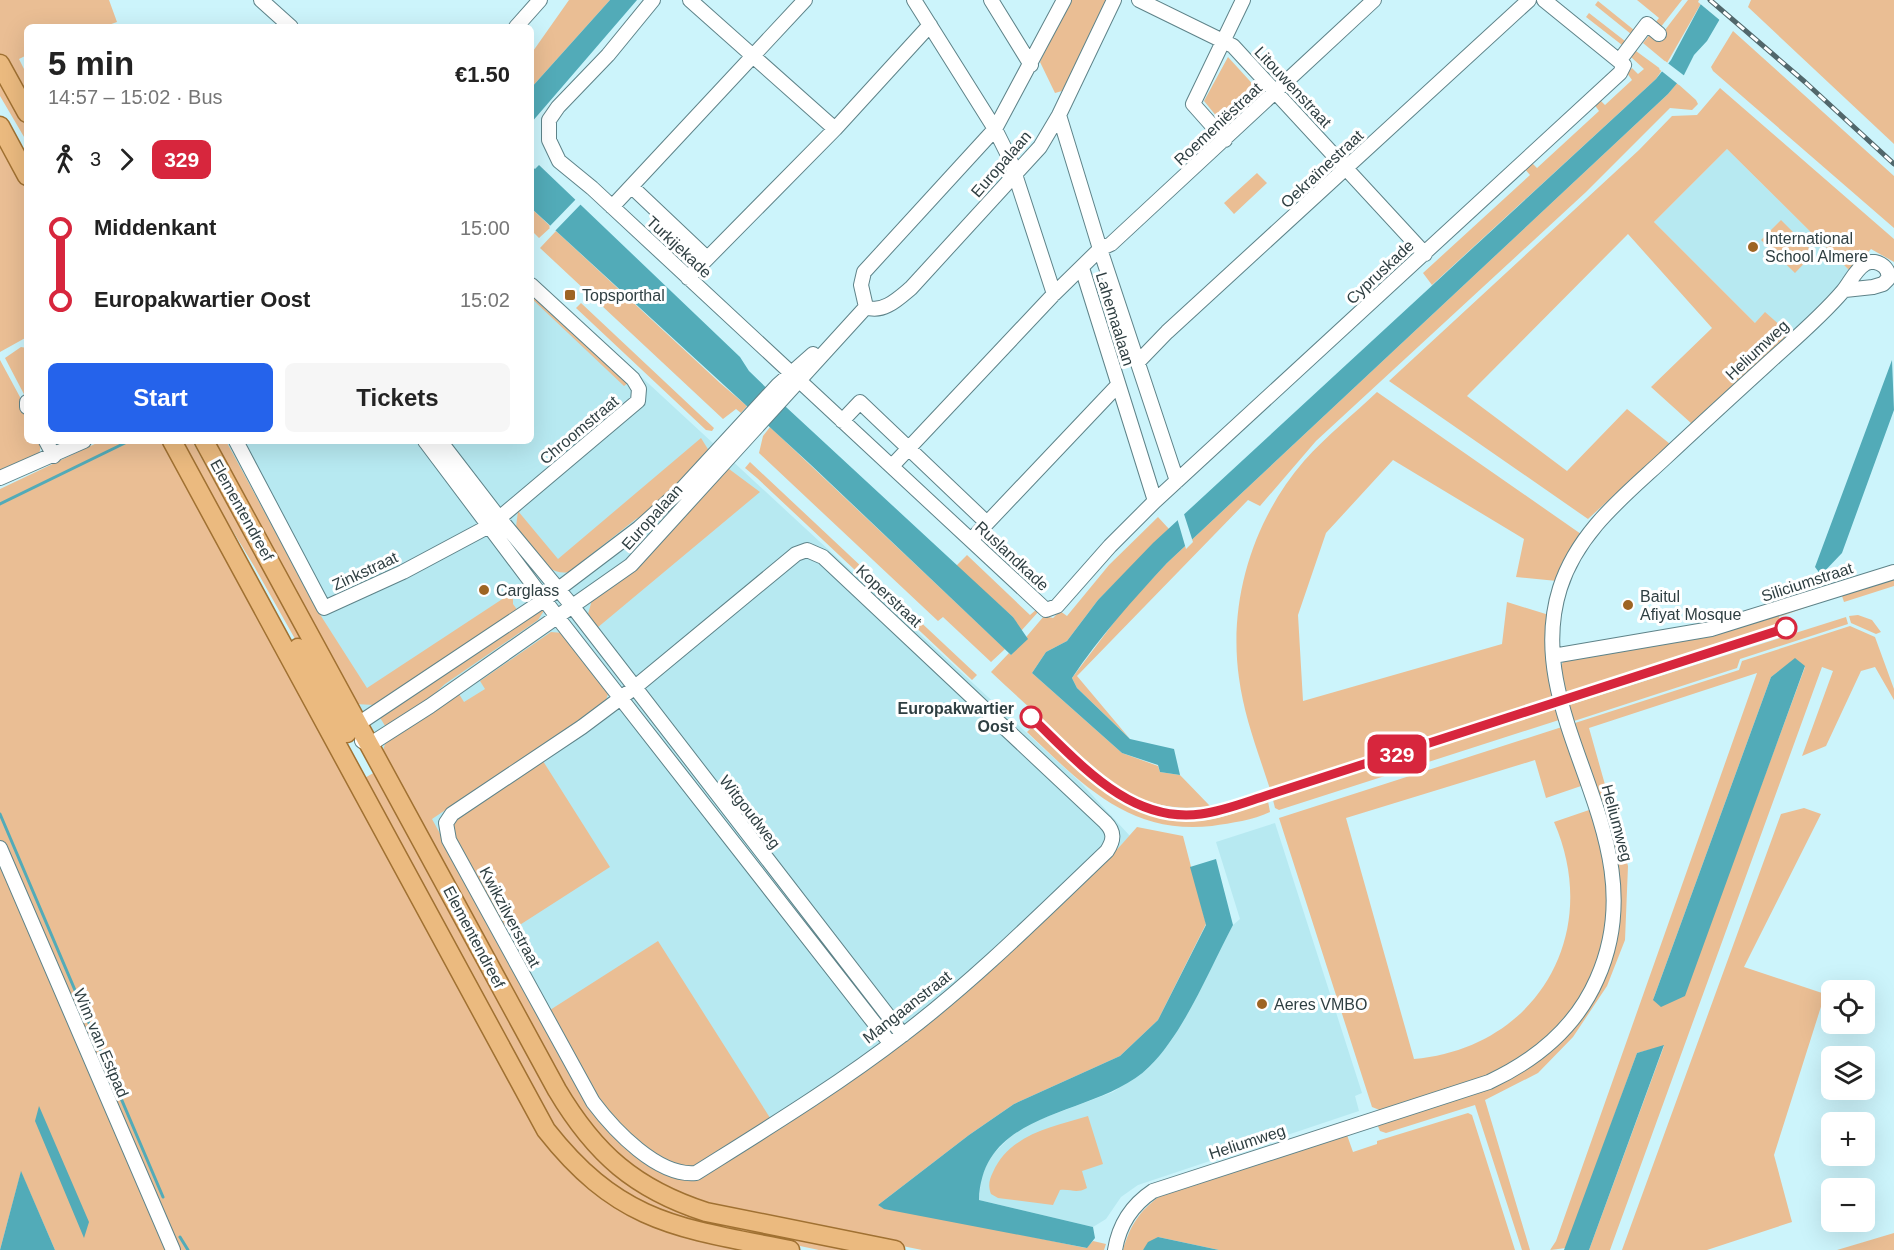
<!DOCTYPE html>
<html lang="en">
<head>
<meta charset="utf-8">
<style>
	:root { --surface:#fff; --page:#f6f6f6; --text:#222; --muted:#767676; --accent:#2563eb }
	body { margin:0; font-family:Arial,sans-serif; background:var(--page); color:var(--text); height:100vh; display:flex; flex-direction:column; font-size:22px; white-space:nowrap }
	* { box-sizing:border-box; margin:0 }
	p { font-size:20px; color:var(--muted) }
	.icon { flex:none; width:33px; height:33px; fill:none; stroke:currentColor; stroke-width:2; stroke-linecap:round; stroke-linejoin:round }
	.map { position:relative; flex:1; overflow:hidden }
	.sheet { position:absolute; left:24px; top:24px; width:510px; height:420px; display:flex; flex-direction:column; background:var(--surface); border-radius:9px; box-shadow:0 6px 24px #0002 }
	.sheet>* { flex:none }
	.badge { padding:0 12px; border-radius:9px; font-size:21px; line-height:39px }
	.buttons { position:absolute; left:1821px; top:980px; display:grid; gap:12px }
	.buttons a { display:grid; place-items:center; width:54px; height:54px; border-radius:9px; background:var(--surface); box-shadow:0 6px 24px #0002; font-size:30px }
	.map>.badge { position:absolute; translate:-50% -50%; box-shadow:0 0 0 3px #fff }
	.legs { display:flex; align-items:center; gap:9px; height:66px; padding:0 24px; font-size:20px }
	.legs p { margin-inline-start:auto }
	.head { display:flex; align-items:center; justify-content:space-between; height:102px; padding:0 24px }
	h1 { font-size:33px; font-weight:700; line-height:45px }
	.button { display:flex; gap:12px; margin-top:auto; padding:12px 24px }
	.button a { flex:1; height:69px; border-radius:9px; background:var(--accent); color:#fff; font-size:24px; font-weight:700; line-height:69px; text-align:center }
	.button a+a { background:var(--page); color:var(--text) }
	ul { padding:0 24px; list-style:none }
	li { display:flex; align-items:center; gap:21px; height:72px; font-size:22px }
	li i { display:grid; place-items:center; width:9px; height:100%; margin:0 8px; background:currentColor }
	li i::after { content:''; width:15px; height:15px; margin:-8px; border:4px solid; border-radius:50%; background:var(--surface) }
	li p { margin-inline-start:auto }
	li:first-child i { background:linear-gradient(#0000 50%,currentColor 0) }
	li:last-child i { background:linear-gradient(currentColor 50%,#0000 0) }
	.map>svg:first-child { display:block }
	.built { fill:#b7e9f1 }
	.green { fill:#eabe94; fill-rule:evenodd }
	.water { fill:#52abb8 }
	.pier { fill:#ccf4fb }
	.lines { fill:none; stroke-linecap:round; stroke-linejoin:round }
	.stream { stroke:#52abb8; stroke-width:3 }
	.minor-casing { stroke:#5e8389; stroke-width:16 }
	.major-casing { stroke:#a07132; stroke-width:21 }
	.minor { stroke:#fff; stroke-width:14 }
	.major { stroke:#ebba7f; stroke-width:18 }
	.rail-casing { stroke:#51676b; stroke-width:5 }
	.rail { stroke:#fff; stroke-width:3; stroke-dasharray:9; stroke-linecap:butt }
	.line-1-casing { stroke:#fff; stroke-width:14 }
	.line-1 { stroke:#d7263d; stroke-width:9 }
	.poi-dot { fill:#9e6523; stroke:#fff; stroke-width:2 }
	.stop-1-dot { fill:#fff; stroke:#d7263d; stroke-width:3 }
	.labels { text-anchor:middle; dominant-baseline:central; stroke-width:6; stroke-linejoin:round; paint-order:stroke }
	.street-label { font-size:16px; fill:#2f3f42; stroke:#fff }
	.poi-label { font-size:16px; fill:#2f3f42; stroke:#fff; text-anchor:start }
	.stop-label { font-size:16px; font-weight:bold; fill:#2f3f42; stroke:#fff; text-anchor:end }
</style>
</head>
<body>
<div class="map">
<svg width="1894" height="1250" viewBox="0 0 1894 1250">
	<rect width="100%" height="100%" fill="#ccf4fb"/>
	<path class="built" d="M 1727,149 L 1851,272 L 1778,346 L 1654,222 Z
		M 531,275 L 1081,783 L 1130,836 L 978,994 L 686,1189 L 635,1164 L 482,936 L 214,441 L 531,441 Z
		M 1275,823 L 1362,1093 L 1355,1096 L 1359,1111 L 1138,1185 L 1121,1197 L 1106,1219 L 1093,1227 L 979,1200 L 981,1179 L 990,1157 L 1007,1140 L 1025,1125 L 1113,1092 L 1149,1068 L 1173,1038 L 1233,925 L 1240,919 L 1216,842 Z"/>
	<path class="green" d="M 0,0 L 109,0 L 117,22 L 103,27 L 27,27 L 27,55 L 19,59 L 27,75 L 27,104 L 0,54 Z
		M 569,0 L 610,0 L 531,88 L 531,54 Z
		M 1070,0 L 1109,0 L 1062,91 L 1055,93 L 1040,62 Z
		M 1637,0 L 1682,0 L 1660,28 L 1654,24 L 1659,18 Z
		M 1688,0 L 1703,0 L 1667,63 L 1643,43 L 1651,33 L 1658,39 Z
		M 1751,0 L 1894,0 L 1894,144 L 1748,7 Z
		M 1598,1 L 1634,30 L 1631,34 L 1595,5 Z
		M 1589,13 L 1625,41 L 1622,45 L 1586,17 Z
		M 1733,31 L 1894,176 L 1894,228 L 1713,71 L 1711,67 Z
		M 1636,51 L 1662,70 L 1656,79 L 1432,285 L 1423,273 L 1530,175 L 1524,168 L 1531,162 L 1537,168 L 1599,111 L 1594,104 L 1599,99 L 1605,105 L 1632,80 L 1627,73 L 1632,68 L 1638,74 L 1644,69 L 1631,57 Z
		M 1228,57 L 1259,91 L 1222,123 L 1204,101 Z
		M 0,77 L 27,127 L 27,142 L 0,96 Z
		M 1677,83 L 1696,100 L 1698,104 L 1692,110 L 1670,108 L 1586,192 L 1316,441 L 1260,506 L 1248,500 L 1077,676 L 1130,739 L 1077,688 L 1072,678 L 1124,609 L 1167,563 L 1668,94 Z
		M 1720,88 L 1894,239 L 1894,262 L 1871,249 L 1851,272 L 1727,149 L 1654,222 L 1755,323 L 1765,312 L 1789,333 L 1778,346 L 1692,424 L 1651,387 L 1712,328 L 1628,234 L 1467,396 L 1567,471 L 1627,409 L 1670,444 L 1588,519 L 1389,381 L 1639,150 L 1672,116 L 1697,115 Z
		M 0,138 L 27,188 L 27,337 L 0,352 Z
		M 1257,173 L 1267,183 L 1234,214 L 1224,203 Z
		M 531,208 L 551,227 L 539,238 L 531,230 Z
		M 1781,220 L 1814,253 L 1795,273 L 1761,240 Z
		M 556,231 L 720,383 L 747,406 L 741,413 L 736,409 L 723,419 L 540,248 Z
		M 531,292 L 628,383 L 624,386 L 531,298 Z
		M 581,303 L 714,428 L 712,431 L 706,430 L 576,308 Z
		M 21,347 L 27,348 L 27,400 L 5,358 Z
		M 0,360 L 27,410 L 27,441 L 42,441 L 38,459 L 0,476 Z
		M 1377,392 L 1581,534 L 1557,581 L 1516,577 L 1524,539 L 1393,460 L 1326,533 L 1298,615 L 1303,701 L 1502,644 L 1507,602 L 1549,615 L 1556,696 L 1270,789 C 1258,752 1244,716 1239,678 C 1228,601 1253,520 1304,461 C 1326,436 1353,415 1377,392 Z
		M 770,427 L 1005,649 L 991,662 L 943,617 L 938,621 L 759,453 L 763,436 Z
		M 701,438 L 711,454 L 650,512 L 636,519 L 569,572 C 545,577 528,545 516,527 L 518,511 L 558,559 Z
		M 101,441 L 164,441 L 532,1117 L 597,1192 L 763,1250 L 55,1250 L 21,1172 L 0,1250 L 0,489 Z
		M 178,441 L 192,441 L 228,506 L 242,524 L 338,699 L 331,703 L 254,566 Z
		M 210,441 L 226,441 L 321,616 L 367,688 L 513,592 L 513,604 L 518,611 L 374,705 L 355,704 Z
		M 750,462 L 977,675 L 972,680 L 757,478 L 745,468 Z
		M 725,466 L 760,492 L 597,628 L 588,614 L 592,600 Z
		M 1158,517 L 1169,529 L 1098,600 L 1067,641 L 1046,652 L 1032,673 L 1122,753 L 1158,766 L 1160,772 L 1180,775 L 1210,806 C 1140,816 1106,780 1059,735 C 1037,714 1013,693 991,672 L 1009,653 L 1011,655 L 1044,616 L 1053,618 L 1060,611 L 1067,616 L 1109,565 Z
		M 967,555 L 1030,615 L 1037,609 L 1039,611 L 1021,631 L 1013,617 L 956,566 Z
		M 1894,576 L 1894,586 L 1844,602 L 1841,593 Z
		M 1839,596 L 1779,617 L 1781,623 L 1565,694 L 1561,668 L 1563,661 Z
		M 545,609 L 538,620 L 445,684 L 418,709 L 387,729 L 379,716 L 472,657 L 534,613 Z
		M 1858,615 L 1872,620 L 1881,632 L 1876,634 L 1851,623 L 1849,616 Z
		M 1846,617 L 1848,624 L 1740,659 L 1737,668 L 1574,721 L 1569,705 Z
		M 1850,626 L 1875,637 L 1894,689 L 1894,700 L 1875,667 L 1861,671 L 1826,746 L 1802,756 L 1833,671 L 1822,667 L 1610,1250 L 1589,1250 L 1664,1046 L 1637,1053 L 1566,1248 L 1550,1250 L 1556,1241 L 1757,673 L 1589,728 L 1628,866 L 1625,940 L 1607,986 L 1573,1037 L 1538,1073 L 1485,1100 L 1530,1250 L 1522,1250 L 1475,1105 L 1386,1133 L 1380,1131 L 1377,1124 L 1513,1076 L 1603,978 L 1617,932 L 1620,883 L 1615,851 L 1575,723 L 1739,670 L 1742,661 ZM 1795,659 L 1805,667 L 1745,829 L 1653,1000 L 1771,677 Z
		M 551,632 L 563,633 L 609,691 L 605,703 L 432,819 L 591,1108 L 680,1178 L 695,1179 C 849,1071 1013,970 1137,827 L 1183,836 L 1206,924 L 1158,1020 L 1120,1056 L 1014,1104 L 969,1135 L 878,1205 L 1086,1248 L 1093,1241 L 1106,1244 L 1104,1250 L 922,1250 L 717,1208 L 654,1185 L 584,1124 L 382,754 L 385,744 L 393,737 L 459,694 L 464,702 L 485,689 L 480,681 Z
		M 1559,708 L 1559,720 L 1279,810 L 1275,808 L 1273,800 Z
		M 1565,726 L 1584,785 L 1546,798 L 1535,760 L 1346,818 L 1414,1059 C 1537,1048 1603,934 1554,822 L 1592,809 C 1627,917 1605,1010 1503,1069 C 1492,1076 1477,1079 1464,1083 C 1437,1093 1409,1102 1382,1111 L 1372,1107 L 1279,818 Z
		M 1032,727 C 1082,774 1130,831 1207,820 C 1228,817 1248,808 1268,801 L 1270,812 C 1253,820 1232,823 1212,826 C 1129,835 1083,785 1027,732 Z
		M 543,761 L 610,867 L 515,928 L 511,922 L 504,926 L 455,837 L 453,823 L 460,814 Z
		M 377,771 L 562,1111 L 643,1191 L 868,1250 L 819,1250 L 685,1222 L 616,1192 L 556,1135 L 361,780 Z
		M 1804,808 L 1821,814 L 1744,967 L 1825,994 L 1774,1155 L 1792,1222 L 1707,1250 L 1622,1250 L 1781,814 Z
		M 658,941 L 772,1121 C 758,1129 704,1166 693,1168 C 682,1169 671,1162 662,1158 C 605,1126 580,1065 550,1010 Z
		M 1468,1113 L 1472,1115 L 1515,1250 L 1219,1250 L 1158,1237 L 1143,1250 L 1123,1250 C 1130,1226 1139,1211 1160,1196 L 1347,1135 L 1353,1152 L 1377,1144 L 1377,1141 Z
		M 1088,1116 L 1103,1164 L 1082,1171 L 1087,1188 C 1076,1194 1072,1189 1060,1190 L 1053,1205 L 998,1198 L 991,1194 C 988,1186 989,1180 993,1172 C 1010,1134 1052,1127 1088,1116 Z
		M 1894,1233 L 1894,1250 L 1837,1250 Z"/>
	<path class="water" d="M 610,0 L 637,0 L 531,123 L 531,88 Z
		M 1703,0 L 1731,0 L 1707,41 L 1694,55 L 1684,75 L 1668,94 L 1167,563 C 1133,600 1100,636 1072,678 L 1077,688 L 1130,739 L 1174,749 L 1180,775 L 1160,772 L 1158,765 L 1122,753 L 1032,673 L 1046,652 L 1067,641 L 1098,600 L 1153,543 L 1656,79 L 1671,60 Z
		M 539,165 L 740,357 L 749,371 L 786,407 L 1013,617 L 1028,639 L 1011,655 L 810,464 L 531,208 L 531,166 L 535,169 Z
		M 1892,360 L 1894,410 L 1842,553 L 1821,575 L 1815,567 Z
		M 1795,658 L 1805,666 L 1685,996 L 1661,1007 L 1653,1000 L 1771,677 Z
		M 1216,859 L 1233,925 C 1210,968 1184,1033 1149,1067 C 1097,1118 982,1106 979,1200 L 1093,1227 L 1095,1238 L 1087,1248 L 884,1209 L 878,1205 L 969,1135 L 1014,1104 L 1120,1056 L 1158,1020 L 1206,925 L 1190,867 Z
		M 1664,1045 L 1589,1250 L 1564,1250 L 1637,1053 Z
		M 39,1106 L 89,1222 L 84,1238 L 35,1121 Z
		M 21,1171 L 55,1250 L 0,1250 Z
		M 1158,1237 L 1219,1250 L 1143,1250 L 1148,1242 Z"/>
	<path class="pier" d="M 1699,0 L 1734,0 L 1722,22 L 1698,2 Z
		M 1665,61 L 1686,77 L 1679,85 L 1659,69 Z
		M 578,197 L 583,202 L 554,232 L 549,227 Z
		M 1183,511 L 1193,542 L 1186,549 L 1177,518 Z"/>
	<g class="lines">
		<path class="stream" d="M 0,504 L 129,441
			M 0,814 L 163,1197
			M 180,1237 L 188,1250"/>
		<g class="minor-casing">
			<path id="minor" d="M 261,0 L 291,27
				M 653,0 L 608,55 L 558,107 L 549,120 L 549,140 L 559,161 L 592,188 L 1046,610 L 1057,606 L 1110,546 L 1155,501 L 1620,73 L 1624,65 L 1544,0
				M 690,0 L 835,129
				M 914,0 L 995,129 L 1010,159 L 1054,294
				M 991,0 L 1031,65
				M 1139,0 L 1233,46 L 1425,254
				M 516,27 L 540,0
				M 1619,61 L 1647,24 L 1659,34
				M 1059,115 L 1100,249 L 1177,481
				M 1225,140 L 1193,104 L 1243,0
				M 632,187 L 707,258
				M 612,207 L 805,0
				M 1082,268 L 1155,501
				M 688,278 L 835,129 L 930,25
				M 866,307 C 883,314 899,298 911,288 L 1040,147 L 1059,115 L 1114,0
				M 866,307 L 861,285 L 864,272 L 995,129 L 1064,0
				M 1138,362 L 1167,332 L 1529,0
				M 27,402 L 27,407
				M 842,421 L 860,402 L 987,523
				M 46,441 L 54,456
				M 236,441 L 324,608 L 403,572 L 491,525 L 638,401 L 639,389 L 633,379 L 531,285
				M 425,441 L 558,618 L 890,1043
				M 440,441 L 500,519 L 573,607 L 903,1035
				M 892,466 L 1054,294 L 1100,249 L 1111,244 L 1374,0
				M 0,478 L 84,441
				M 971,540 L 1118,385
				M 807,550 L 823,557 L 1105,822 C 1115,832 1114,840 1107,851 C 1041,914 976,979 904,1034 C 838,1085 766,1129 696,1173 C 658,1177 614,1130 593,1102 L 449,840 L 446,823 L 452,814 L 582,727 L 634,688 L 796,554 Z
				M 1553,656 L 1711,629 L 1894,572
				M 352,728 L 544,600 L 639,528 L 682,489 L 778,385 L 813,354
				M 362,741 L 369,745 L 430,706 L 631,565 L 866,307
				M 0,848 L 173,1250
				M 1115,1250 C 1119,1225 1132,1205 1153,1191 L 1489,1082 C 1536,1060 1576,1027 1597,979 C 1661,836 1518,721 1560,588 C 1578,532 1623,497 1664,459 C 1698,427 1732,396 1766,365 C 1791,342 1820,318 1843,291 C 1850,283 1855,270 1865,264 C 1869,261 1870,262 1875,262 C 1883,264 1890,270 1888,279 L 1883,284 L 1873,287 L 1845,290"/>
		</g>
		<g class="major-casing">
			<path id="major" d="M 0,64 L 27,113
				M 0,126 L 27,176
				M 172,441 L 546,1130 C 620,1224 679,1228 790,1250
				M 204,441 L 557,1090 C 595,1154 635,1189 706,1212 L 895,1250
				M 298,648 L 347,733"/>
		</g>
		<use href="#minor" class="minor"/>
		<use href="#major" class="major"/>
		<g class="rail-casing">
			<path id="rail" d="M 1710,0 L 1805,82 L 1894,164"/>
		</g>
		<use href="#rail" class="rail"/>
	</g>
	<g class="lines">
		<g class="line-1-casing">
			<path id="line-1" d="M 1031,717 C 1078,761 1129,824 1201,814 C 1224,811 1246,802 1268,795 L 1786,628"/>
		</g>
		<use href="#line-1" class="line-1"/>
	</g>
	<g class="poi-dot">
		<circle cx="1753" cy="247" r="6"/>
		<rect x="564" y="289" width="12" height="12" rx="3"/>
		<circle cx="484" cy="590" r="6"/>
		<circle cx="1628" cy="605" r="6"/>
		<circle cx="1262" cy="1004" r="6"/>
	</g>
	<g class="stop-1-dot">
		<circle cx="1786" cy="628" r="10"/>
		<circle cx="1031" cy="717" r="10"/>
	</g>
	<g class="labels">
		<g class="street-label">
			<text transform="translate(1293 87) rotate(47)">Litouwenstraat</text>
			<text transform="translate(1218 124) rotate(-43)">Roemeniëstraat</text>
			<text transform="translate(1001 164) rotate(-49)">Europalaan</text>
			<text transform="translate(1322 169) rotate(-43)">Oekraïnestraat</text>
			<text transform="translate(679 247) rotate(43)">Turkijekade</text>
			<text transform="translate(1380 272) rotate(-43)">Cypruskade</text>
			<text transform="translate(1115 319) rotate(73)">Lahemaalaan</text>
			<text transform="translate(1757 350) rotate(-43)">Heliumweg</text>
			<text transform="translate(579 430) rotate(-40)">Chroomstraat</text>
			<text transform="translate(242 510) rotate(61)">Elementendreef</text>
			<text transform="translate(652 517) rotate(-48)">Europalaan</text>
			<text transform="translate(1012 556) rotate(43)">Ruslandkade</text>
			<text transform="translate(365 571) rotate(-25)">Zinkstraat</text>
			<text transform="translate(1807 582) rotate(-18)">Siliciumstraat</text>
			<text transform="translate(889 596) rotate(43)">Koperstraat</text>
			<text transform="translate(750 812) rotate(52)">Witgoudweg</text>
			<text transform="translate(1617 823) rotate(75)">Heliumweg</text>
			<text transform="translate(510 917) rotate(62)">Kwikzilverstraat</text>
			<text transform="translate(474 937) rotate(62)">Elementendreef</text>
			<text transform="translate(907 1007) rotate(-38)">Mangaanstraat</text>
			<text transform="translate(101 1043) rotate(67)">Wim van Estpad</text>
			<text transform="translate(1247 1142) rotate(-18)">Heliumweg</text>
		</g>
		<g class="poi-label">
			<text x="1765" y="238">International<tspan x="1765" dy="18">School Almere</tspan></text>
			<text x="582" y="295">Topsporthal</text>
			<text x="496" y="590">Carglass</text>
			<text x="1640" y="596">Baitul<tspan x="1640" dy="18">Afiyat Mosque</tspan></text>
			<text x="1274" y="1004">Aeres VMBO</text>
		</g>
		<g class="stop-label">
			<text x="1014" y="708">Europakwartier<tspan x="1014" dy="18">Oost</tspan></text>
		</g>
	</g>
</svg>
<div class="buttons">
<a><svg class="icon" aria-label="locate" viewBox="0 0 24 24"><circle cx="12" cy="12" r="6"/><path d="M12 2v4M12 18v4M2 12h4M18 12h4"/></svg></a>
<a><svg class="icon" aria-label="layers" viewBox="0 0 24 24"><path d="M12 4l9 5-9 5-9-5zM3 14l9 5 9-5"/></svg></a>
<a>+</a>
<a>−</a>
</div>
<b class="badge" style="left:1397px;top:754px;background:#d7263d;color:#fff">329</b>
<section class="sheet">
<div class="head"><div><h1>5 min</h1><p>14:57 – 15:02 · Bus</p></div><b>€1.50</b></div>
<div class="legs"><svg class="icon" aria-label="walk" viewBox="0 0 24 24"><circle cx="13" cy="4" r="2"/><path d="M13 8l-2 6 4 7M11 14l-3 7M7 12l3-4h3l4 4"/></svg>3<svg class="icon" aria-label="forward" viewBox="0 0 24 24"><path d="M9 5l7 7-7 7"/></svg><b class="badge" style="background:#d7263d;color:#fff">329</b></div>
<ul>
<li><i style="color:#d7263d"></i><b>Middenkant</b><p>15:00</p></li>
<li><i style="color:#d7263d"></i><b>Europakwartier Oost</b><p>15:02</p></li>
</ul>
<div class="button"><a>Start</a><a>Tickets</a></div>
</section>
</div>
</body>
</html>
